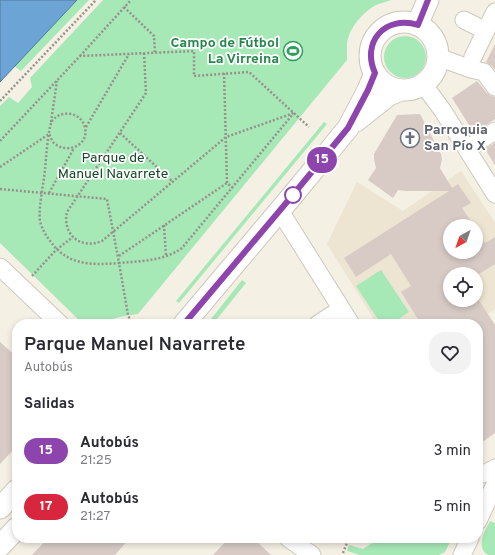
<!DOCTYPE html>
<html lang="es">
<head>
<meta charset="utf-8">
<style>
	:root { --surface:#fff; --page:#f2f2f3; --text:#2b2b33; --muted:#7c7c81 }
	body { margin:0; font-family:Overpass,sans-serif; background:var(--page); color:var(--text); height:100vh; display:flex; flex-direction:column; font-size:15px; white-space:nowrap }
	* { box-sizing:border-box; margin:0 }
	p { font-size:13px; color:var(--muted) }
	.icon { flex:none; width:22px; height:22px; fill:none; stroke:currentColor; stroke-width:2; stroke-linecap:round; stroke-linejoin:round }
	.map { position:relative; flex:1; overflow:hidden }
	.panel { position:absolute; left:12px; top:319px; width:471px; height:224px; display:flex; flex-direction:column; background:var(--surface); border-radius:16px; box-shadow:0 2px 6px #0003 }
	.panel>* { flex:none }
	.badge { padding:0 8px; border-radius:13px; font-size:14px; line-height:26px }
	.needle { width:26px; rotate:220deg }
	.buttons { position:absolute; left:443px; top:219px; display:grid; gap:8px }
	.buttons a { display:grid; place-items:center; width:40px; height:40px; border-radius:50%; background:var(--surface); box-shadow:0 2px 6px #0003; font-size:20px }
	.map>.badge { position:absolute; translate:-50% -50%; box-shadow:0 0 0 2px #fff }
	h2 { padding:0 12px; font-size:15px; line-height:36px }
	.round { display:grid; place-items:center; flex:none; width:42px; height:42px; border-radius:16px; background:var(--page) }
	.head { display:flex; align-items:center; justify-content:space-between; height:68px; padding:0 12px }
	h1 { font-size:19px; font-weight:600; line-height:30px }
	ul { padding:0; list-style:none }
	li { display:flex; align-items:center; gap:12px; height:56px; padding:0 12px }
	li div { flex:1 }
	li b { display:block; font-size:15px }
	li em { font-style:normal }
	li .badge { min-width:44px; font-weight:700; text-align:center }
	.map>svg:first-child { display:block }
	.built { fill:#ede4d1; fill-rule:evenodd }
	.green { fill:#a7e8b7 }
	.water { fill:#6ca4d5; stroke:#517899 }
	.building { fill:#d8cbc6 }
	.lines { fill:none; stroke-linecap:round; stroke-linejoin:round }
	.minor-casing { stroke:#cec8bd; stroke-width:19 }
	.major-casing { stroke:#cec8bd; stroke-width:23 }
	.path { stroke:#96928a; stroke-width:2.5; stroke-dasharray:2 2; stroke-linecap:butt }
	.minor { stroke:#fff; stroke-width:17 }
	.major { stroke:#fff; stroke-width:21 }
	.line-casing { stroke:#fff; stroke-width:9 }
	.line { stroke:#8e44ad; stroke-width:6 }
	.stop-dot { fill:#fff; stroke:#8e44ad; stroke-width:2 }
	.labels { text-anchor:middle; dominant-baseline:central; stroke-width:3.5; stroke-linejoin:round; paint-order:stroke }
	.leisure-label { font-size:14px; font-weight:bold; fill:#27864d; stroke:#fff; text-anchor:end }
	.worship-label { font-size:14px; font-weight:bold; fill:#5b616d; stroke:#fff; text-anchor:start }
	.park-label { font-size:14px; fill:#184828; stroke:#fff }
</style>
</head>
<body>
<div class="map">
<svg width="495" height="555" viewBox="0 0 495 555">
	<rect width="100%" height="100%" fill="#f5f0e4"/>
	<path class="built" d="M 461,171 L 495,223 L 495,309 L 488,314 L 495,325 L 495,346 L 478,324 L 377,324 L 327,244 L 357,182 L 403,211 ZM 450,226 L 476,226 L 476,252 L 450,252 ZM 450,274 L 476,274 L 476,300 L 450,300 Z"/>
	<path class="green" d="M 77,0 L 89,0 L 21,71 L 14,66 Z
		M 103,0 L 391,0 C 386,2 381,3 376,5 C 362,13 349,28 347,44 C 347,49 347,55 347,60 L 138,314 L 124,316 L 91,324 L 83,324 L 0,243 L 0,106 L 9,97 L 18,103 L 32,87 L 30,78 Z
		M384 57a21 21 0 1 1 42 0a21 21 0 1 1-42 0Z
		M 324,122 L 327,124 L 179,303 L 176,301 Z
		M 381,270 L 409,312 L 391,324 L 381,324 L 356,286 Z
		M 242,280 L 246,283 L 213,324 L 207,324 Z
		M 490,521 L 495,523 L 495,555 L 488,555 C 475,547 485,531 490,521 Z
		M 380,538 L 452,538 L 445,552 L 439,555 L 360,555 L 347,551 L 349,545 L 363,549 Z"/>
	<path class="water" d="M 0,0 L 77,0 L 0,82 Z"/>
	<path class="building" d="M 495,44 L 495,70 L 492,66 L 486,62 Z
		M 477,81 L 487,93 L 491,96 L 495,97 L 495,119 L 474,133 L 452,98 Z
		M 420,114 L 441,154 L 442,159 L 440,168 L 452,188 L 458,184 L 471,203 L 462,208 L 474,226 L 450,226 L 450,252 L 476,252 L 476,229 L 485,243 L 495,237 L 495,264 L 479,274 L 450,274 L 450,300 L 478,300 L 478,299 L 495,325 L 495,433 L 478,445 L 478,324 L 421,324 L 401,292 L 411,286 L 391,254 L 356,277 L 344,258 L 449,191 L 406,191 L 398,190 L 393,198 L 368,180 L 376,168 L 374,159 L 374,154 L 397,115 Z
		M 495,143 L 495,165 L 485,149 Z
		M 0,342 L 17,357 L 17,446 L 0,464 Z
		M 48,538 L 130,538 L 115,555 L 32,555 Z
		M 229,538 L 253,538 L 271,555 L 213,555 Z"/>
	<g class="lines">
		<g class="minor-casing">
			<path id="minor" d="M 464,20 L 486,31
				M 438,57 L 471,69 L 484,72 L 495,87
				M 473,57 L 495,12
				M 423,84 L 443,111 L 495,194
				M 467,149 L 495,131
				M 280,211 L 351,324
				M 0,267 L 60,324
				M 318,324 L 341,309
				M 478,475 L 488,472 L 495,468
				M 478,521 L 495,484
				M 288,538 L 312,555
				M 462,555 L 470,538"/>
		</g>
		<g class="major-casing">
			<path id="major" d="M370 56a34 34 0 1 1 68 0a34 34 0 1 1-68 0Z
				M 417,25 L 428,0
				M 356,121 L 389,95 L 401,90
				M 184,324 L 292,196 L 348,128 L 368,90 L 375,73
				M 0,508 L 17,490
				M 0,546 L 17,528"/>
		</g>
		<path class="path" d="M 124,7 L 154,36 L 155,53
			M 144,53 L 146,93 L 67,212 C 62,234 80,250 102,241 L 226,137 L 294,113
			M 80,56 L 131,0
			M 224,73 L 227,183 L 233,188
			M 0,101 L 96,0
			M 51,122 L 57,81
			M 86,127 L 129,54
			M 120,133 L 173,182
			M 0,141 L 80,56 L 194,51 L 194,76 L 249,72 L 309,127
			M 0,167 L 49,134
			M 0,189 L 107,199 L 119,263 C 93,265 68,266 51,242 C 46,236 42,229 40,221 C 38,208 44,183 45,169 C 46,159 48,128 52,121 C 61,109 82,112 85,128 C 89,145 68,154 55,144 C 52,142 51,137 49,134
			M 49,193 L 74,148
			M 164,225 L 166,256
			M 119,256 L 227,183
			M 32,276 L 56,250 L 73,237
			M 131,322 L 128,315 L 119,263 C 141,261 164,261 182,248 L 293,114
			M 355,538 L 359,540 L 362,538
			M 343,553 L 349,538"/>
		<use href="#minor" class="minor"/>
		<use href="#major" class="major"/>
	</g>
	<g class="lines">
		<g class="line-casing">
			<path id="line" d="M 184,324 L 292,196 L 348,128 L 368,90 L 375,73 C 361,42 385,15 418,25 L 428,0"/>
		</g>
		<use href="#line" class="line"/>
	</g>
	<defs>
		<g id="stadium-ring" transform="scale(1)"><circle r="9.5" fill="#fff" stroke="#2e9e5b" stroke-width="1.5"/><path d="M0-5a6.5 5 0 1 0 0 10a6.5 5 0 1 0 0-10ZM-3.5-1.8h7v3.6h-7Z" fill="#2e9e5b"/></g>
		<g id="church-ring" transform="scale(1)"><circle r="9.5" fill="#fff" stroke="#6b7280" stroke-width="1.5"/><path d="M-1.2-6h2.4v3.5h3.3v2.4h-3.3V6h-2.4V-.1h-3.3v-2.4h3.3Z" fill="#6b7280"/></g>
	</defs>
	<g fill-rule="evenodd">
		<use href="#stadium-ring" x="293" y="51"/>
		<use href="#church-ring" x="410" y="138"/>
	</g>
	<circle class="stop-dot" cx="293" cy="195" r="8"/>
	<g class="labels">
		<g class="leisure-label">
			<text x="279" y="43">Campo de Fútbol<tspan x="279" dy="16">La Virreina</tspan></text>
		</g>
		<g class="worship-label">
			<text x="424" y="130">Parroquia<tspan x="424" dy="16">San Pío X</tspan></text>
		</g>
		<g class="park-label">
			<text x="113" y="158">Parque de<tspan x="113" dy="16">Manuel Navarrete</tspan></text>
		</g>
	</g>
</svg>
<div class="buttons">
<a><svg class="needle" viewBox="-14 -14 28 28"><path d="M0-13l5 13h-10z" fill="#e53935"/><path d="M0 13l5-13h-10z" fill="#7c7c81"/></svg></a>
<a><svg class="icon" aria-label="locate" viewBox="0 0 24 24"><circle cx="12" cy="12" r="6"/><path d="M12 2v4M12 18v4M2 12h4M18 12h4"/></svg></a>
</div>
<b class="badge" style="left:322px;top:160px;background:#8e44ad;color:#fff">15</b>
<section class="panel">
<div class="head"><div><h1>Parque Manuel Navarrete</h1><p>Autobús</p></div><a class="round"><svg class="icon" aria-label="heart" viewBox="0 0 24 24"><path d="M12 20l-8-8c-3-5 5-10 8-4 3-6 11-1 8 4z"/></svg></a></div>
<h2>Salidas</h2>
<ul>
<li><span class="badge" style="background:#8e44ad;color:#fff">15</span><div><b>Autobús</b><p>21:25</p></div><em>3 min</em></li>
<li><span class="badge" style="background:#d7263d;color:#fff">17</span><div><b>Autobús</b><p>21:27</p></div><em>5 min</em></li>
</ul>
</section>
</div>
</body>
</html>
